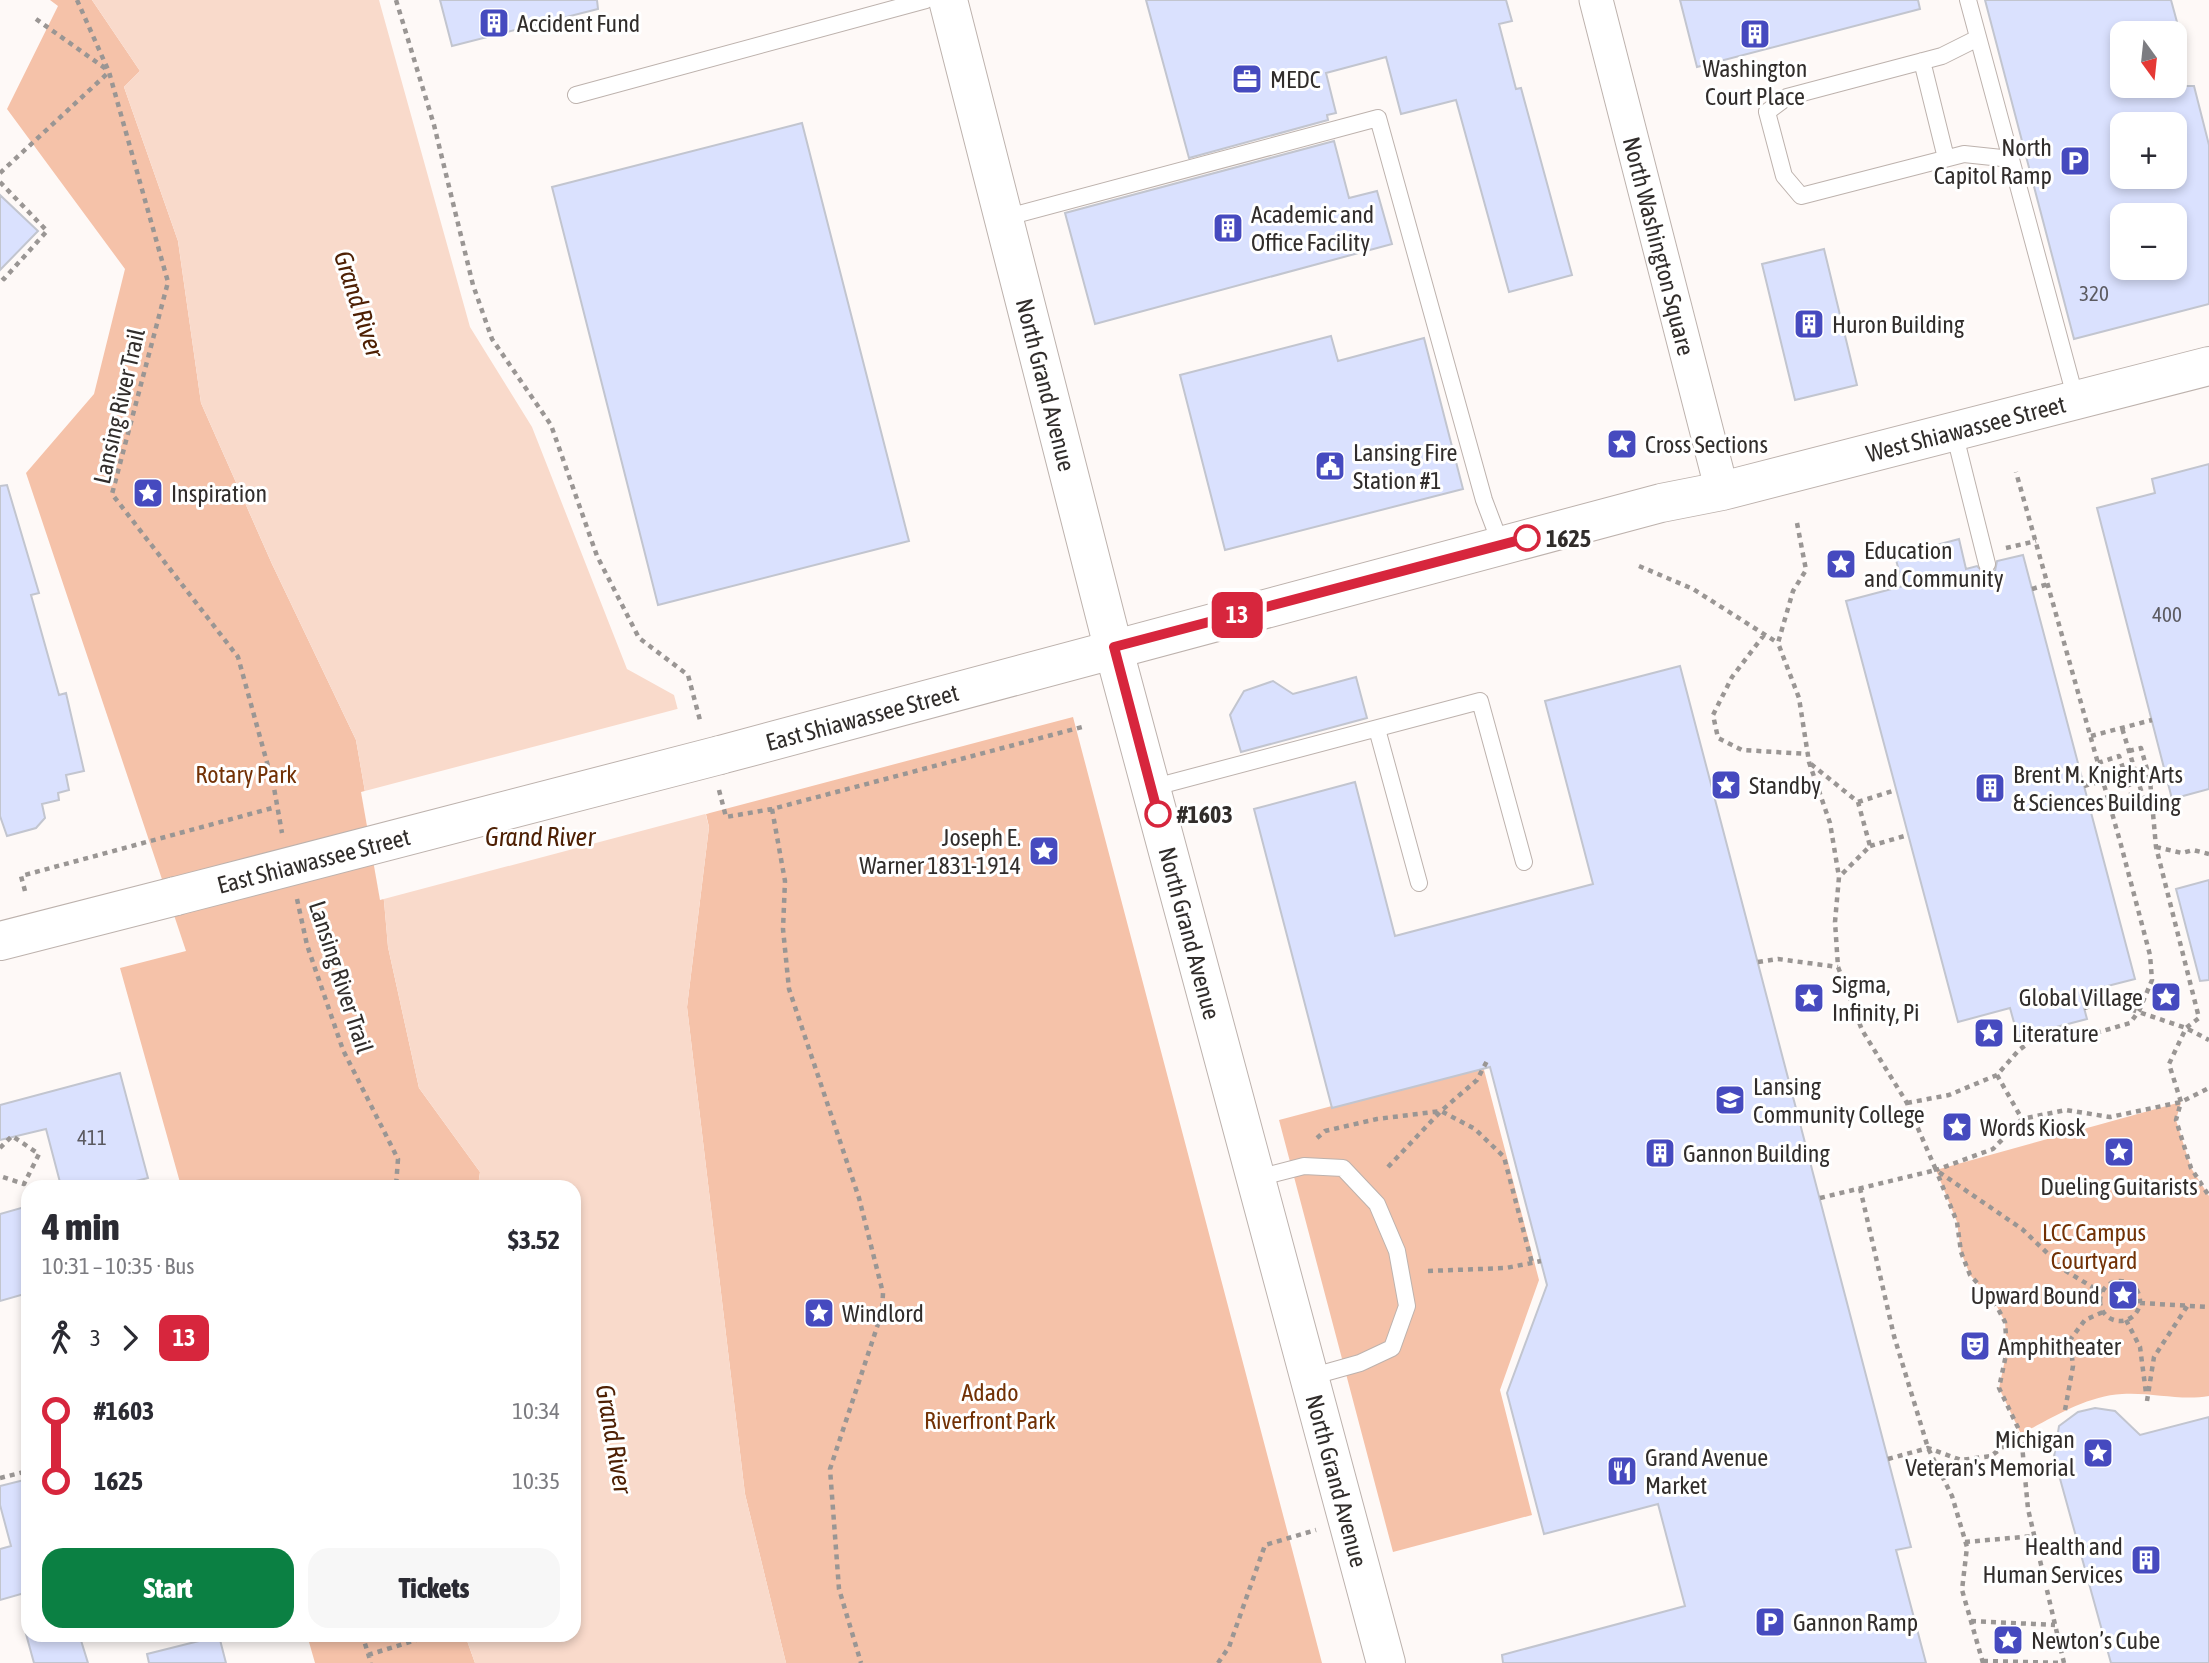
<!DOCTYPE html>
<html lang="en">
<head>
<meta charset="utf-8">
<style>
	:root { --surface:#fff; --page:#f7f7f7; --text:#2b2b33; --muted:#7c7c81; --accent:#0b8043 }
	body { margin:0; font-family:"Asap Condensed",sans-serif; background:var(--page); color:var(--text); height:100vh; display:flex; flex-direction:column; font-size:26px; white-space:nowrap }
	* { box-sizing:border-box; margin:0 }
	p { font-size:23px; color:var(--muted) }
	.icon { flex:none; width:38px; height:38px; fill:none; stroke:currentColor; stroke-width:2; stroke-linecap:round; stroke-linejoin:round }
	.map { position:relative; flex:1; overflow:hidden }
	.sheet { position:absolute; left:21px; top:1180px; width:560px; height:462px; display:flex; flex-direction:column; background:var(--surface); border-radius:21px; box-shadow:0 4px 10px #0003 }
	.sheet>* { flex:none }
	.badge { padding:0 14px; border-radius:10px; font-size:24px; line-height:46px }
	.needle { width:46px; rotate:165deg }
	.controls { position:absolute; left:2110px; top:21px; display:grid; gap:14px }
	.controls a { display:grid; place-items:center; width:77px; height:77px; border-radius:14px; background:var(--surface); box-shadow:0 4px 10px #0003; font-size:35px }
	.map>.badge { position:absolute; translate:-50% -50%; box-shadow:0 0 0 4px #fff }
	.legs { display:flex; align-items:center; gap:10px; height:77px; padding:0 21px; font-size:23px }
	.legs p { margin-inline-start:auto }
	.overview { display:flex; align-items:center; justify-content:space-between; height:119px; padding:0 21px }
	h1 { font-size:38px; font-weight:800; line-height:52px }
	.action { display:flex; gap:14px; margin-top:auto; padding:14px 21px }
	.action a { flex:1; height:80px; border-radius:21px; background:var(--accent); color:#fff; font-size:28px; font-weight:800; line-height:80px; text-align:center }
	.action a+a { background:var(--page); color:var(--text) }
	ul { padding:0 21px; list-style:none }
	li { display:flex; align-items:center; gap:24px; height:70px; font-size:26px }
	li i { display:grid; place-items:center; width:10px; height:100%; margin:0 9px; background:currentColor }
	li i::after { content:''; width:18px; height:18px; margin:-9px; border:5px solid; border-radius:50%; background:var(--surface) }
	li p { margin-inline-start:auto }
	li:first-child i { background:linear-gradient(#0000 50%,currentColor 0) }
	li:last-child i { background:linear-gradient(currentColor 50%,#0000 0) }
	.map>svg:first-child { display:block }
	.green { fill:#f5c2a9 }
	.water { fill:#f9dacb }
	.pier { fill:#fef9f7 }
	.building { fill:#dae1fe; stroke:#c2c5cf; stroke-width:2; fill-rule:evenodd }
	.lines { fill:none; stroke-linecap:round; stroke-linejoin:round }
	.service-casing { stroke:#bdb2ad; stroke-width:18 }
	.minor-casing { stroke:#bdb2ad; stroke-width:35 }
	.tertiary-casing { stroke:#bdb2ad; stroke-width:40 }
	.path { stroke:#9a9694; stroke-width:4.5; stroke-dasharray:5 5; stroke-linecap:butt }
	.service { stroke:#fff; stroke-width:16 }
	.minor { stroke:#fff; stroke-width:33 }
	.tertiary { stroke:#fff; stroke-width:38 }
	.tertiary-bridge-casing { stroke:#bdb2ad; stroke-width:40; stroke-linecap:butt }
	.tertiary-bridge { stroke:#fff; stroke-width:38 }
	.line-1-casing { stroke:#fff; stroke-width:16 }
	.line-1 { stroke:#d7263d; stroke-width:10 }
	.stop-1-dot { fill:#fff; stroke:#d7263d; stroke-width:3.5 }
	.labels { text-anchor:middle; dominant-baseline:central; stroke-width:6; stroke-linejoin:round; paint-order:stroke }
	.number-label { font-size:21px; fill:#5b5a60 }
	.poi-label { font-size:24px; fill:#312d2b; stroke:#fff; text-anchor:start }
	.street-label { font-size:24px; fill:#312d2b; stroke:#fff }
	.stop-label { font-size:24px; font-weight:bold; fill:#312d2b; stroke:#fff; text-anchor:start }
	.park-label { font-size:24px; fill:#723105; stroke:#fff }
	.water-label { font-size:26px; font-style:italic; fill:#4e2004; stroke:#fff }
</style>
</head>
<body>
<div class="map">
<svg width="2209" height="1663" viewBox="0 0 2209 1663">
	<rect width="100%" height="100%" fill="#fef9f7"/>
	<path class="green" d="M 50,0 L 92,0 L 140,71 L 124,87 L 178,241 L 201,403 L 272,564 L 356,740 L 384,901 L 388,947 L 419,1088 L 480,1172 L 478,1186 L 181,1186 L 120,968 L 186,951 L 26,473 L 94,394 L 125,269 L 7,109 L 58,6 Z
		M 1073,717 L 1322,1663 L 786,1663 L 745,1494 L 687,1007 L 709,827 L 706,814 Z
		M 1483,1066 L 1539,1280 L 1500,1390 L 1532,1515 L 1393,1552 L 1279,1120 Z
		M 2181,1102 L 2176,1120 L 2191,1168 L 2209,1196 L 2209,1396 C 2180,1401 2151,1392 2122,1394 C 2086,1396 2052,1418 2021,1434 L 1999,1388 L 2007,1350 L 2005,1322 L 1994,1301 L 1970,1275 L 1961,1252 L 1957,1222 L 1936,1170 Z
		M 307,1635 L 465,1635 L 475,1663 L 315,1663 Z"/>
	<path class="water" d="M 92,0 L 379,0 L 470,327 L 532,427 L 627,669 L 674,695 L 709,827 L 687,1007 L 745,1494 L 786,1663 L 475,1663 L 465,1635 L 574,1634 L 574,1186 L 478,1186 L 480,1172 L 419,1088 L 388,947 L 384,901 L 356,740 L 272,564 L 201,403 L 178,241 L 124,87 L 140,71 Z"/>
	<path class="pier" d="M 681,708 L 709,813 L 380,900 L 361,792 Z"/>
	<path class="building" d="M 440,0 L 597,0 L 598,9 L 452,46 Z
		M 1146,0 L 1506,0 L 1512,21 L 1499,24 L 1516,89 L 1521,88 L 1572,275 L 1509,292 L 1456,100 L 1401,114 L 1386,57 L 1326,73 L 1336,113 L 1327,115 L 1328,120 L 1189,158 Z
		M 1680,0 L 1918,0 L 1920,9 L 1697,67 Z
		M 1985,0 L 2171,0 L 2180,33 L 2123,33 L 2123,86 L 2194,86 L 2209,145 L 2209,304 L 2074,339 ZM 2123,124 L 2175,124 L 2175,177 L 2123,177 ZM 2123,215 L 2175,215 L 2175,268 L 2123,268 Z
		M 802,123 L 909,541 L 658,605 L 552,187 Z
		M 1334,141 L 1349,198 L 1377,191 L 1392,244 L 1095,324 L 1065,213 Z
		M 0,195 L 38,231 L 0,270 Z
		M 1824,249 L 1857,385 L 1795,400 L 1762,264 Z
		M 1331,336 L 1338,361 L 1424,338 L 1463,489 L 1225,550 L 1180,375 Z
		M 2209,464 L 2209,789 L 2172,799 L 2097,508 L 2155,493 L 2152,479 Z
		M 7,485 L 39,593 L 31,595 L 59,695 L 66,693 L 84,771 L 66,775 L 69,790 L 58,793 L 59,800 L 42,804 L 45,818 L 36,828 L 7,836 L 0,816 L 0,486 Z
		M 1959,539 L 1966,569 L 1977,566 L 1985,574 L 1995,571 L 1997,561 L 2023,555 L 2135,979 L 2080,993 L 2087,1019 L 2018,1037 L 2010,1008 L 1958,1022 L 1846,601 L 1903,586 L 1895,556 Z
		M 1680,666 L 1911,1547 L 1896,1550 L 1926,1663 L 1503,1663 L 1502,1655 L 1685,1606 L 1658,1504 L 1544,1534 L 1507,1393 L 1547,1285 L 1490,1067 L 1332,1108 L 1254,809 L 1355,782 L 1395,936 L 1593,884 L 1545,701 Z
		M 1356,677 L 1367,718 L 1241,752 L 1230,715 L 1244,691 L 1273,681 L 1293,694 Z
		M 2209,880 L 2209,980 L 2200,981 L 2176,889 Z
		M 120,1073 L 148,1178 L 116,1186 L 61,1186 L 46,1129 L 0,1140 L 0,1105 Z
		M 28,1206 L 28,1293 L 0,1301 L 0,1214 Z
		M 2095,1408 L 2115,1411 L 2140,1435 L 2209,1417 L 2209,1663 L 2111,1663 L 2054,1457 L 2059,1426 L 2078,1412 Z
		M 28,1479 L 28,1592 L 0,1600 L 0,1549 L 11,1546 L 0,1505 L 0,1486 Z
		M 26,1634 L 79,1634 L 88,1663 L 34,1663 Z
		M 219,1636 L 226,1663 L 149,1663 L 147,1654 Z"/>
	<g class="lines">
		<g class="service-casing">
			<path id="service" d="M 1968,0 L 2076,400
				M 1978,38 L 1942,56 L 1787,97 L 1767,112 L 1784,176 L 1801,196 L 1964,154 L 2011,159
				M 1922,61 L 1946,158
				M 576,95 L 926,0
				M 1004,218 L 1378,118 L 1484,500 L 1501,545
				M 1954,432 L 1987,564
				M 1377,729 L 1419,883
				M 1151,788 L 1480,701 L 1524,862
				M 1257,1178 L 1304,1166 L 1343,1168 L 1377,1204 L 1397,1251 L 1407,1306 L 1392,1348 L 1360,1363 L 1310,1377"/>
		</g>
		<g class="minor-casing">
			<g id="minor">
				<path id="s1" d="M 1596,0 L 1722,491"/>
			</g>
		</g>
		<g class="tertiary-casing">
			<g id="tertiary">
				<path id="s2" d="M 948,0 L 1113,647 L 1386,1663"/>
				<path id="s3" d="M 720,755 L 1661,503 L 1722,491 L 2209,366"/>
				<path d="M 0,941 L 176,896"/>
			</g>
		</g>
		<path class="path" d="M 77,0 L 109,72 L 168,282 L 112,494 L 238,657 L 274,788 L 282,833
			M 396,0 L 434,125 L 473,285 L 492,339 L 551,425 L 597,556 L 639,638 L 688,675 L 701,724
			M 36,19 L 109,71
			M 0,173 L 109,72
			M 0,182 L 47,231 L 4,279 L 0,275
			M 1797,523 L 1806,570 L 1793,591 L 1778,643 L 1799,698 L 1809,762 L 1830,823 L 1839,877 L 1835,922 L 1838,967 L 1862,1030 L 1907,1103 L 1936,1170 L 2022,1229 L 2066,1271 L 2102,1293
			M 2006,548 L 2036,541
			M 1639,566 L 1693,589 L 1778,643
			M 2032,589 L 2048,584
			M 1764,635 L 1732,677 L 1713,715 L 1718,738 L 1742,750 L 1808,754
			M 2091,736 L 2152,720
			M 2129,751 L 2141,748 L 2150,780 L 2156,847 L 2199,1018 L 2186,1028 L 2169,1064 L 2181,1102 L 2176,1120 L 2191,1168 L 2209,1196
			M 2098,763 L 2119,756 L 2134,802 L 2144,800 L 2122,728
			M 1811,764 L 1858,802 L 1870,846 L 1840,876
			M 2084,786 L 2102,781
			M 719,790 L 726,817 L 772,809 L 1082,727
			M 1858,802 L 1896,790
			M 772,809 L 785,881 L 783,929 L 789,989 L 859,1198 L 883,1293 L 882,1312 L 830,1469 L 839,1589 L 861,1663
			M 1870,846 L 1908,835
			M 2156,847 L 2182,853 L 2193,850 L 2209,854
			M 25,891 L 21,876 L 276,807
			M 297,899 L 307,945 L 343,1050 L 398,1159 L 396,1186
			M 1758,962 L 1778,959 L 1838,967
			M 2084,1008 L 2106,1001 L 2186,1028 L 2209,1040
			M 1997,1075 L 2022,1119
			M 1907,1103 L 1949,1095 L 1997,1075 L 2019,1050 L 2035,1038 L 2076,1030 L 2096,1033 L 2130,1023 L 2139,1011 L 2152,980 L 2150,955 L 2121,845 L 2016,472
			M 1317,1138 L 1325,1131 L 1377,1119 L 1441,1111 L 1475,1129 L 1504,1157 L 1532,1263
			M 0,1148 L 12,1136 L 39,1154 L 24,1184 L 0,1176
			M 1388,1167 L 1441,1111 L 1477,1080 L 1488,1059
			M 1860,1188 L 1894,1336 L 1928,1448 L 1952,1496 L 1967,1547 L 1962,1590 L 1983,1663
			M 1820,1198 L 1936,1170
			M 1428,1271 L 1506,1268 L 1541,1261
			M2100 1301a20 20 0 1 1 40 0a20 20 0 1 1-40 0Z
			M 2140,1303 L 2209,1307
			M 2126,1320 L 2140,1347 L 2146,1393
			M 2147,1401 L 2154,1357 L 2188,1305
			M 2065,1410 L 2073,1366 L 2070,1340 L 2085,1320 L 2103,1312
			M 1888,1459 L 1928,1448 L 1961,1460 L 1991,1456 L 2020,1434
			M 0,1478 L 28,1471
			M 1965,1542 L 2034,1536
			M 1971,1621 L 2055,1625
			M 362,1634 L 371,1663
			M 368,1655 L 435,1634
			M 1983,1661 L 2064,1663
			M 1218,1663 L 1229,1647 L 1265,1545 L 1316,1530
			M 2064,1663 L 2028,1509 L 2021,1434 L 1999,1388 L 2007,1350 L 2005,1322 L 1994,1301 L 1970,1275 L 1961,1252 L 1957,1222 L 1936,1170 L 1993,1149 L 2022,1119 L 2066,1110 L 2110,1117 L 2181,1102 L 2209,1088"/>
		<use href="#service" class="service"/>
		<use href="#minor" class="minor"/>
		<use href="#tertiary" class="tertiary"/>
		<g class="tertiary-bridge-casing">
			<g id="tertiary-bridge">
				<path id="s4" d="M 176,896 L 720,755"/>
			</g>
		</g>
		<use href="#tertiary-bridge" class="tertiary-bridge"/>
	</g>
	<g class="lines">
		<g class="line-1-casing">
			<path id="line-1" d="M 1158,814 L 1114,647 L 1527,538"/>
		</g>
		<use href="#line-1" class="line-1"/>
	</g>
	<defs>
		<g id="building-square" transform="scale(1.575)"><rect x="-9" y="-9" width="18" height="18" rx="4" fill="#464abf" stroke="#fff"/><path d="M-4-6H4V6H1V3H-1V6H-4ZM-2.5-4.3h1.7v1.8h-1.7ZM.8-4.3h1.7v1.8H.8ZM-2.5-1h1.7V.8h-1.7ZM.8-1h1.7V.8H.8Z" fill="#fff"/></g>
		<g id="office-square" transform="scale(1.575)"><rect x="-9" y="-9" width="18" height="18" rx="4" fill="#464abf" stroke="#fff"/><path d="M-6-3h4V-5.5h4V-3h4V5H-6ZM-1-4.5V-3h2v-1.5ZM-6 0V1H6V0Z" fill="#fff"/></g>
		<g id="parking-square" transform="scale(1.575)"><rect x="-9" y="-9" width="18" height="18" rx="4" fill="#464abf" stroke="#fff"/><path d="M-3.5-5.5H1a3.5 3.5 0 0 1 0 7H-1V5.5H-3.5ZM-1-3.4V-.6H.8a1.4 1.4 0 0 0 0-2.8Z" fill="#fff"/></g>
		<g id="sight-square" transform="scale(1.575)"><rect x="-9" y="-9" width="18" height="18" rx="4" fill="#464abf" stroke="#fff"/><path d="M0-6L1.8-2.2L6-1.7L2.9 1.2L3.7 5.4L0 3.3L-3.7 5.4L-2.9 1.2L-6-1.7L-1.8-2.2Z" fill="#fff"/></g>
		<g id="civic-square" transform="scale(1.575)"><rect x="-9" y="-9" width="18" height="18" rx="4" fill="#464abf" stroke="#fff"/><path d="M-.6-6.5H3V-4.5H.6V-3L4-1V1h2V6H-6V1h2V-1L-.6-3ZM-1.2 2.5V6h2.4V2.5Z" fill="#fff"/></g>
		<g id="university-square" transform="scale(1.575)"><rect x="-9" y="-9" width="18" height="18" rx="4" fill="#464abf" stroke="#fff"/><path d="M0-5L7-2L0 1L-7-2ZM-4 1L0 2.5L4 1V4Q0 6-4 4Z" fill="#fff"/></g>
		<g id="theatre-square" transform="scale(1.575)"><rect x="-9" y="-9" width="18" height="18" rx="4" fill="#464abf" stroke="#fff"/><path d="M-5-5.5Q0-4 5-5.5V0Q5 5 0 6Q-5 5-5 0ZM-3.3-2.5H-1v1.5H-3.3ZM1-2.5H3.3v1.5H1ZM-2.8 1Q0 5.5 2.8 1Z" fill="#fff"/></g>
		<g id="restaurant-square" transform="scale(1.575)"><rect x="-9" y="-9" width="18" height="18" rx="4" fill="#464abf" stroke="#fff"/><path d="M-5-6h1v4h1v-4h1v4h1v-4h1v5L-1.5 .5V6h-2V.5L-5-1ZM5-6V6H3V1.5H1.5Q1.5-4 5-6Z" fill="#fff"/></g>
	</defs>
	<g fill-rule="evenodd">
		<use href="#building-square" x="494" y="23"/>
		<use href="#building-square" x="1755" y="34"/>
		<use href="#office-square" x="1247" y="79"/>
		<use href="#parking-square" x="2075" y="161"/>
		<use href="#building-square" x="1228" y="228"/>
		<use href="#building-square" x="1809" y="324"/>
		<use href="#sight-square" x="1622" y="444"/>
		<use href="#civic-square" x="1330" y="466"/>
		<use href="#sight-square" x="148" y="493"/>
		<use href="#sight-square" x="1841" y="564"/>
		<use href="#sight-square" x="1726" y="785"/>
		<use href="#building-square" x="1990" y="788"/>
		<use href="#sight-square" x="1044" y="851"/>
		<use href="#sight-square" x="2166" y="997"/>
		<use href="#sight-square" x="1809" y="998"/>
		<use href="#sight-square" x="1989" y="1033"/>
		<use href="#university-square" x="1730" y="1100"/>
		<use href="#sight-square" x="1957" y="1127"/>
		<use href="#sight-square" x="2119" y="1152"/>
		<use href="#building-square" x="1660" y="1153"/>
		<use href="#sight-square" x="2123" y="1295"/>
		<use href="#sight-square" x="819" y="1313"/>
		<use href="#theatre-square" x="1975" y="1346"/>
		<use href="#sight-square" x="2098" y="1453"/>
		<use href="#restaurant-square" x="1622" y="1471"/>
		<use href="#building-square" x="2146" y="1560"/>
		<use href="#parking-square" x="1770" y="1622"/>
		<use href="#sight-square" x="2008" y="1640"/>
	</g>
	<g class="stop-1-dot">
		<circle cx="1527" cy="538" r="12"/>
		<circle cx="1158" cy="814" r="12"/>
	</g>
	<g class="labels">
		<g class="number-label">
			<text x="2094" y="293">320</text>
			<text x="2167" y="614">400</text>
			<text x="92" y="1137">411</text>
		</g>
		<g class="poi-label">
			<text x="517" y="23">Accident Fund</text>
			<text x="1755" y="68" text-anchor="middle">Washington<tspan x="1755" dy="28">Court Place</tspan></text>
			<text x="1270" y="79">MEDC</text>
			<text x="2052" y="147" text-anchor="end">North<tspan x="2052" dy="28">Capitol Ramp</tspan></text>
			<text x="1251" y="214">Academic and<tspan x="1251" dy="28">Office Facility</tspan></text>
			<text x="1832" y="324">Huron Building</text>
			<text x="1645" y="444">Cross Sections</text>
			<text x="1353" y="452">Lansing Fire<tspan x="1353" dy="28">Station #1</tspan></text>
			<text x="171" y="493">Inspiration</text>
			<text x="1864" y="550">Education<tspan x="1864" dy="28">and Community</tspan></text>
			<text x="2013" y="774">Brent M. Knight Arts<tspan x="2013" dy="28">&amp; Sciences Building</tspan></text>
			<text x="1749" y="785">Standby</text>
			<text x="1021" y="837" text-anchor="end">Joseph E.<tspan x="1021" dy="28">Warner 1831-1914</tspan></text>
			<text x="1832" y="984">Sigma,<tspan x="1832" dy="28">Infinity, Pi</tspan></text>
			<text x="2143" y="997" text-anchor="end">Global Village</text>
			<text x="2012" y="1033">Literature</text>
			<text x="1753" y="1086">Lansing<tspan x="1753" dy="28">Community College</tspan></text>
			<text x="1980" y="1127">Words Kiosk</text>
			<text x="1683" y="1153">Gannon Building</text>
			<text x="2119" y="1186" text-anchor="middle">Dueling Guitarists</text>
			<text x="2100" y="1295" text-anchor="end">Upward Bound</text>
			<text x="842" y="1313">Windlord</text>
			<text x="1998" y="1346">Amphitheater</text>
			<text x="2075" y="1439" text-anchor="end">Michigan<tspan x="2075" dy="28">Veteran's Memorial</tspan></text>
			<text x="1645" y="1457">Grand Avenue<tspan x="1645" dy="28">Market</tspan></text>
			<text x="2123" y="1546" text-anchor="end">Health and<tspan x="2123" dy="28">Human Services</tspan></text>
			<text x="1793" y="1622">Gannon Ramp</text>
			<text x="2031" y="1640">Newton’s Cube</text>
		</g>
		<g class="street-label">
			<text stroke="none"><textPath href="#s1" startOffset="254">North Washington Square</textPath></text>
			<text stroke="none"><textPath href="#s2" startOffset="397">North Grand Avenue</textPath></text>
			<text transform="translate(119 406) rotate(-77)">Lansing River Trail</text>
			<text stroke="none"><textPath href="#s3" startOffset="1288">West Shiawassee Street</textPath></text>
			<text stroke="none"><textPath href="#s3" startOffset="147">East Shiawassee Street</textPath></text>
			<text stroke="none"><textPath href="#s4" startOffset="142">East Shiawassee Street</textPath></text>
			<text stroke="none"><textPath href="#s2" startOffset="964">North Grand Avenue</textPath></text>
			<text transform="translate(341 977) rotate(72)">Lansing River Trail</text>
			<text stroke="none"><textPath href="#s2" startOffset="1531">North Grand Avenue</textPath></text>
		</g>
		<g class="stop-label">
			<text x="1546" y="538">1625</text>
			<text x="1177" y="814">#1603</text>
		</g>
		<g class="park-label">
			<text x="246" y="774">Rotary Park</text>
			<text x="2094" y="1232">LCC Campus<tspan x="2094" dy="28">Courtyard</tspan></text>
			<text x="990" y="1392">Adado<tspan x="990" dy="28">Riverfront Park</tspan></text>
		</g>
		<g class="water-label">
			<text transform="translate(359 304) rotate(72)">Grand River</text>
			<text x="540" y="837">Grand River</text>
			<text transform="translate(614 1439) rotate(80)">Grand River</text>
		</g>
	</g>
</svg>
<div class="controls">
<a><svg class="needle" viewBox="-14 -14 28 28"><path d="M0-13l5 13h-10z" fill="#e53935"/><path d="M0 13l5-13h-10z" fill="#7c7c81"/></svg></a>
<a>+</a>
<a>−</a>
</div>
<b class="badge" style="left:1237px;top:615px;background:#d7263d;color:#fff">13</b>
<section class="sheet">
<div class="overview"><div><h1>4 min</h1><p>10:31 – 10:35 · Bus</p></div><b>$3.52</b></div>
<div class="legs"><svg class="icon" aria-label="walk" viewBox="0 0 24 24"><circle cx="13" cy="4" r="2"/><path d="M13 8l-2 6 4 7M11 14l-3 7M7 12l3-4h3l4 4"/></svg>3<svg class="icon" aria-label="forward" viewBox="0 0 24 24"><path d="M9 5l7 7-7 7"/></svg><b class="badge" style="background:#d7263d;color:#fff">13</b></div>
<ul>
<li><i style="color:#d7263d"></i><b>#1603</b><p>10:34</p></li>
<li><i style="color:#d7263d"></i><b>1625</b><p>10:35</p></li>
</ul>
<div class="action"><a>Start</a><a>Tickets</a></div>
</section>
</div>
</body>
</html>
